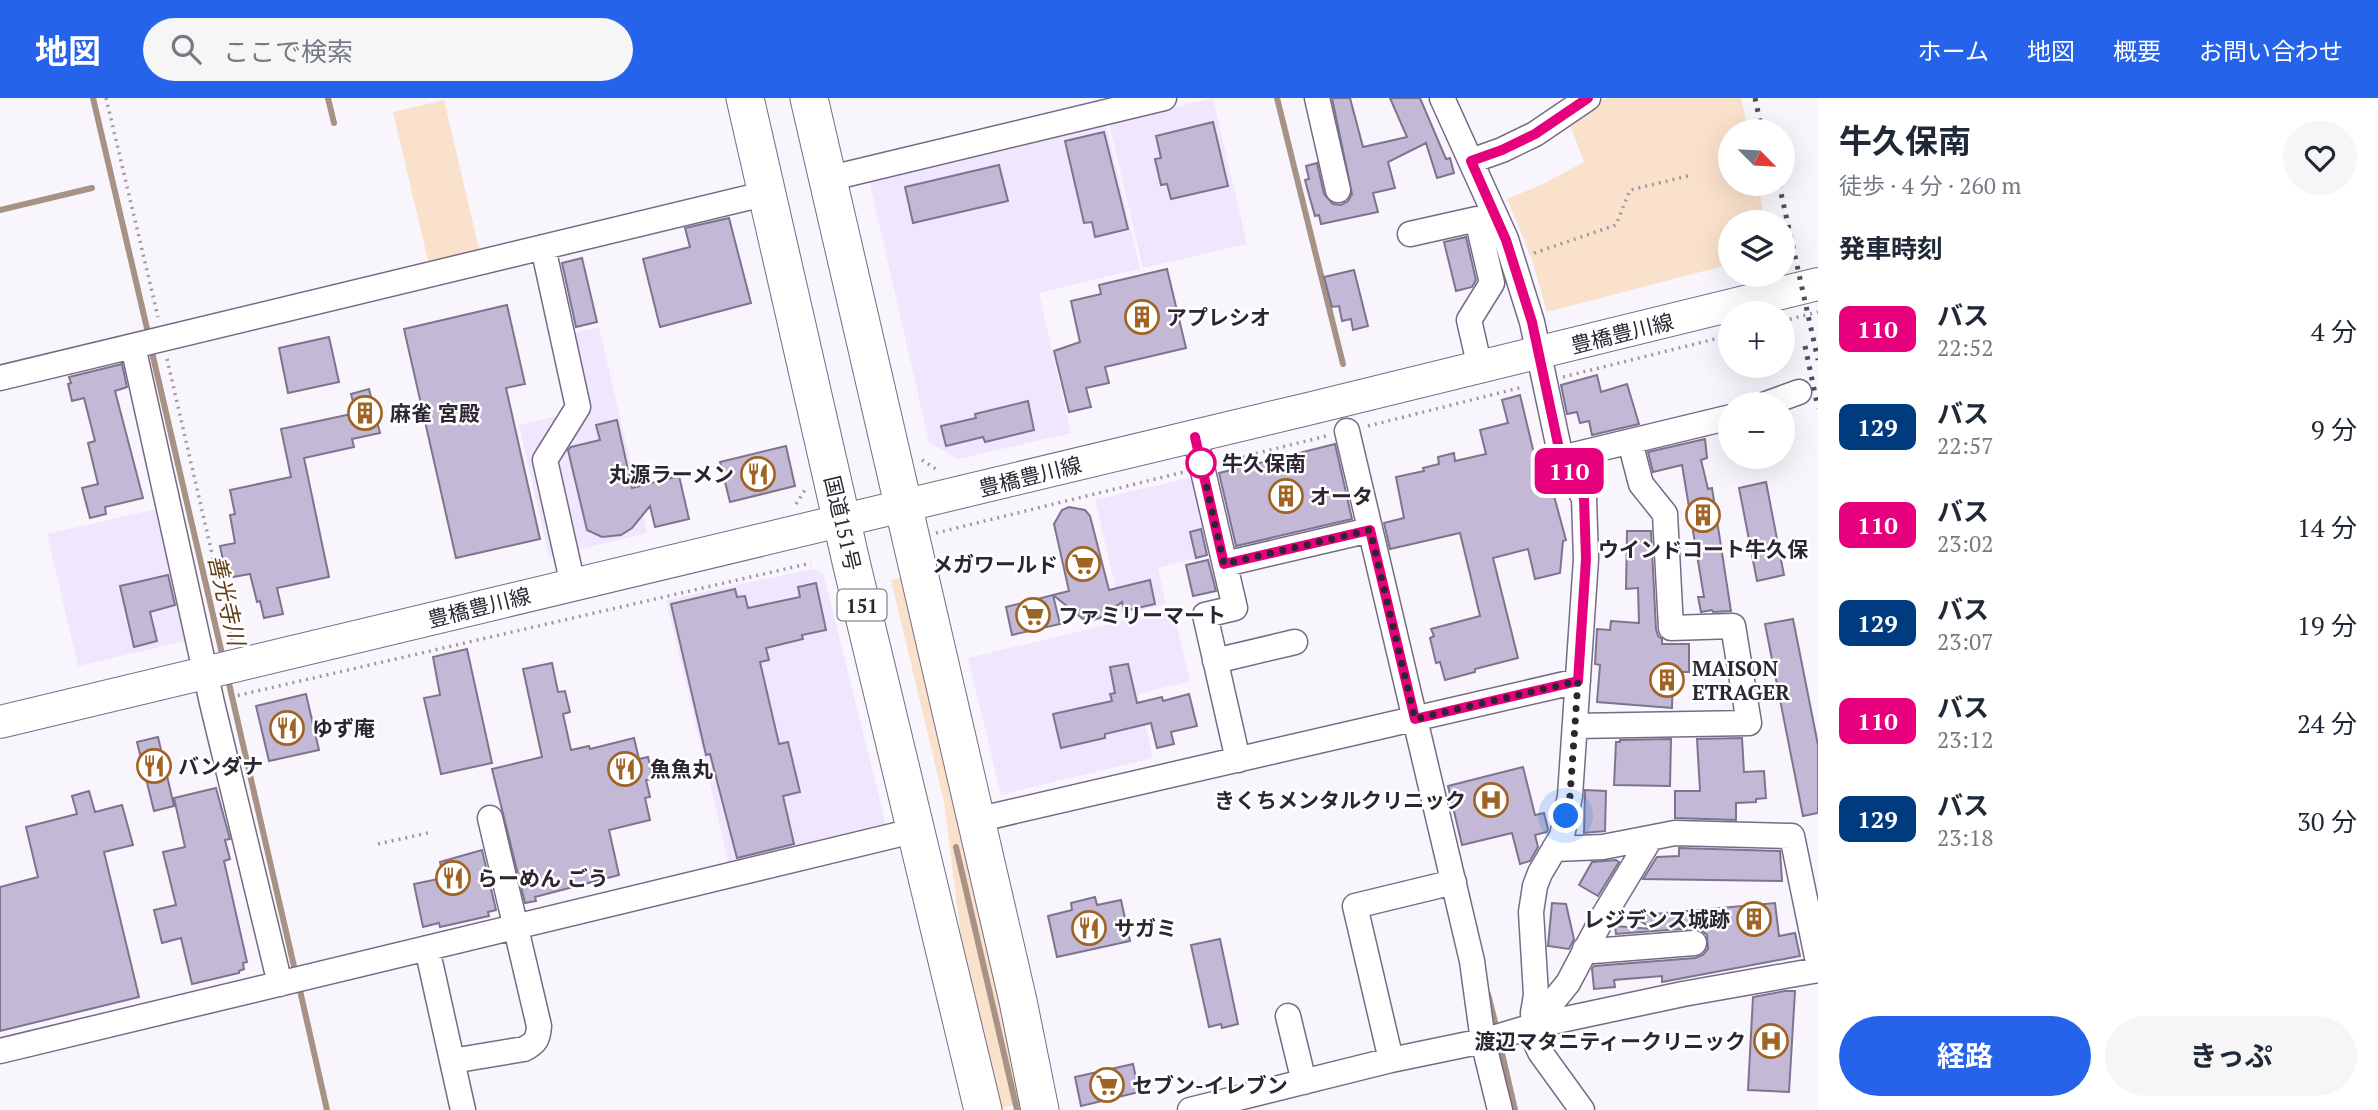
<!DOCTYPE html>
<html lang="ja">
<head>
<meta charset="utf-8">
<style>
	:root { --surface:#fff; --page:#f6f6f7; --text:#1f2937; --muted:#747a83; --accent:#2563eb }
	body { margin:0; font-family:"PT Serif","Noto Sans JP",serif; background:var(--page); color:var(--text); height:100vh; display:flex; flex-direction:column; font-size:26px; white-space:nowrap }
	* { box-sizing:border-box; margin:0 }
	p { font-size:23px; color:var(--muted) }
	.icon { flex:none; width:38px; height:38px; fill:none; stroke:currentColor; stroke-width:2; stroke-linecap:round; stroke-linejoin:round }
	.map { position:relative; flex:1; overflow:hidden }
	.details { display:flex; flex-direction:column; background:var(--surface); width:560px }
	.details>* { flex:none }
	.badge { padding:0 14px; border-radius:10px; font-size:24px; line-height:46px }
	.needle { width:46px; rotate:114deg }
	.controls { position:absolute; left:1718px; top:21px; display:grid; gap:14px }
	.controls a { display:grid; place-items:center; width:77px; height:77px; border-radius:50%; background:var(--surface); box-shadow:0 7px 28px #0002; font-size:35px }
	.you { position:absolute; width:35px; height:35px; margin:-18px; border:5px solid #fff; border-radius:50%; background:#1a73e8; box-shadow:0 0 0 10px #1a73e833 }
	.map>.badge { position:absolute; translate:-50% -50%; box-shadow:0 0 0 4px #fff }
	h2 { padding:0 21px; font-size:26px; line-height:63px }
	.round { display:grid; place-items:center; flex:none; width:74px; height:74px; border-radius:37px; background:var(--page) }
	.overview { display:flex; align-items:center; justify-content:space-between; height:119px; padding:0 21px }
	h1 { font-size:33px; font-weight:700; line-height:52px }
	.primary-button { display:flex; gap:14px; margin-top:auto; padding:14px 21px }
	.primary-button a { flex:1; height:80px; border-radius:42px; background:var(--accent); color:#fff; font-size:28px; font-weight:700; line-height:80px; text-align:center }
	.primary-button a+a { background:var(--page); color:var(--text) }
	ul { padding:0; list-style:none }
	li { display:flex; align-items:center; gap:21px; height:98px; padding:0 21px }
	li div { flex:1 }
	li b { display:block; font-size:26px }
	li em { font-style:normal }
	li .badge { min-width:77px; font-weight:700; text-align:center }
	header { display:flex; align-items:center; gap:42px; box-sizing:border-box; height:98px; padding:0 35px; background:var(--accent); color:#fff }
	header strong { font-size:33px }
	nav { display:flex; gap:38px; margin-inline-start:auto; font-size:24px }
	.search { width:490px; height:63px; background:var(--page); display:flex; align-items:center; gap:18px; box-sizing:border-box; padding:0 24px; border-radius:38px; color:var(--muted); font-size:26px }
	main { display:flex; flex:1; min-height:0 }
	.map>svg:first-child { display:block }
	.built { fill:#f0e7fe }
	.green { fill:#fae1cb }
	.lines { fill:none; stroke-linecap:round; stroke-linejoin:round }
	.stream { stroke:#a89285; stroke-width:6 }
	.building { fill:#c3b8d5; stroke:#7e748f; stroke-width:2 }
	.minor-casing { stroke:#756b85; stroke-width:27 }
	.major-casing { stroke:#756b85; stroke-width:34 }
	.highway-casing { stroke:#756b85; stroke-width:39 }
	.path { stroke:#9c99a2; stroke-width:3.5; stroke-dasharray:2 5; stroke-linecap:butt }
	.minor { stroke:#fff; stroke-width:24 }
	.major { stroke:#fff; stroke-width:32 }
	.highway { stroke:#fff; stroke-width:37 }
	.rail { stroke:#524e59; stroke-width:5; stroke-dasharray:3.5 7; stroke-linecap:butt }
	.line-casing { stroke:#fff; stroke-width:16 }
	.line { stroke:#e6007e; stroke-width:10 }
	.walk { stroke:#2b2632; stroke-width:7; stroke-dasharray:0 12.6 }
	.stop-dot { fill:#fff; stroke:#e6007e; stroke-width:3.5 }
	.labels { text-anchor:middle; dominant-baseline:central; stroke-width:5; stroke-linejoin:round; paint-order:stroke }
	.shield { fill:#fff; stroke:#6b6770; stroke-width:2 }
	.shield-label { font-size:19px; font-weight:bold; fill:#2b2632 }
	.poi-label { font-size:21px; font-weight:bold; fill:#2b2632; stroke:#fff; text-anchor:start }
	.street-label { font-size:21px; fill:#2b2632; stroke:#fff }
	.stop-label { font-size:21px; font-weight:bold; fill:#2b2632; stroke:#fff; text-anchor:start }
	.water-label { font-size:23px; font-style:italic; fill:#633e16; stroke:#fff }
</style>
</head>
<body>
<header>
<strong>地図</strong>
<div class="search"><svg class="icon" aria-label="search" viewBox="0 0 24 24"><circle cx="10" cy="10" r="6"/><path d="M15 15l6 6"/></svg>ここで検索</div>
<nav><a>ホーム</a><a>地図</a><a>概要</a><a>お問い合わせ</a></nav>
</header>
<main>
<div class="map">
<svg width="1818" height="1012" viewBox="0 0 1818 1012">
	<rect width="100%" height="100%" fill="#f8f6fc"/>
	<path class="built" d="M 1213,0 L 1247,146 L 1143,170 L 1109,25 Z
		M 1106,26 L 1140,171 L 1039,195 L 1071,335 L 958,361 L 929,344 L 869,82 Z
		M 599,229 L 647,435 L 549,459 L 519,327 L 573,314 L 556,239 Z
		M 1192,379 L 1211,457 L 1158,470 L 1166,506 L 1122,517 L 1095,402 Z
		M 160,410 L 190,542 L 78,568 L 47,436 Z
		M 813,471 L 823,475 L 886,727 L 729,766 L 666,502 Z
		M 1173,511 L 1190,583 L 1138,596 L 1153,660 L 1001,697 L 968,560 Z"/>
	<path class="green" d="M 1608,0 L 1741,0 L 1748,33 L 1731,33 L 1731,86 L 1758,86 L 1765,124 L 1731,124 L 1731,166 L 1547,214 L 1532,162 L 1507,101 L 1543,86 L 1584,64 L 1567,19 L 1597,3 Z
		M 444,2 L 480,155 L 429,167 L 393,14 Z
		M 909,478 L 982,774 L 1021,1005 L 1002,1010 L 964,863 L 944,704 L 891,482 Z"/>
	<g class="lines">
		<path class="stream" d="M 93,0 L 149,239
			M 328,0 L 334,25
			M 1277,0 L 1343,266
			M 0,112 L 92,90
			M 151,250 L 223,560
			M 227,577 L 296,877
			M 956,749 L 1017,1012
			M 299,888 L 327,1012
			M 1488,896 L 1496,928
			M 1501,951 L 1515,1012"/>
	</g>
	<path class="building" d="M 1332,0 L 1350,0 L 1363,49 L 1407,39 L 1390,0 L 1420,0 L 1446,61 L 1450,60 L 1454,75 L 1437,80 L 1426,45 L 1388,64 L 1395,90 L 1373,95 L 1378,114 L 1321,126 L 1319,117 L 1315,118 L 1309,97 L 1305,82 L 1309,81 L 1306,68 L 1317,65 L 1324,96 L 1333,106 L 1341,107 L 1348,103 L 1352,96 Z
		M 1213,24 L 1228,88 L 1171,101 L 1167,86 L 1161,87 L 1155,61 L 1161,60 L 1156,38 Z
		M 1104,34 L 1128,131 L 1095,139 L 1092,124 L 1084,125 L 1065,43 Z
		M 999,67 L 1008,103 L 913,125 L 905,89 Z
		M 729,120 L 751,205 L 660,229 L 643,161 L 690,149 L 685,130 Z
		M 1466,139 L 1476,182 L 1472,189 L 1456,193 L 1444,144 Z
		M 582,160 L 597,224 L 576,229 L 562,165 Z
		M 1167,171 L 1186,250 L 1105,269 L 1109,285 L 1086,290 L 1091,309 L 1069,314 L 1054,253 L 1080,244 L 1071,203 L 1101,196 L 1099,187 Z
		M 1354,172 L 1368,228 L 1353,232 L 1351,221 L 1342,223 L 1339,208 L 1332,209 L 1324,179 Z
		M 507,207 L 525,286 L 506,290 L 540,441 L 456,460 L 404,231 Z
		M 329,239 L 339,284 L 288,295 L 279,250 Z
		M 122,266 L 127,289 L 115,293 L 143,400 L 105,409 L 106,416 L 90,420 L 82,390 L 98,386 L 88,345 L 95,343 L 84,300 L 72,303 L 68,286 L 71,285 L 69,279 Z
		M 1597,277 L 1601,294 L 1627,286 L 1639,326 L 1592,337 L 1589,323 L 1580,325 L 1577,314 L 1567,316 L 1561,287 Z
		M 369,291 L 380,335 L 352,341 L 354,349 L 304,360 L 329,479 L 277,490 L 283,516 L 264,520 L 260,503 L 257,504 L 250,476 L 227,480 L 220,448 L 235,445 L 230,417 L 235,416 L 230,392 L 291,379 L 281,331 L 356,315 L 351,296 Z
		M 1520,297 L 1542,389 L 1551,387 L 1566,442 L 1563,443 L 1560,475 L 1535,481 L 1528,451 L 1493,460 L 1518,560 L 1475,571 L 1475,574 L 1445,582 L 1440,564 L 1436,565 L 1430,540 L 1434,538 L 1431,531 L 1480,518 L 1470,476 L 1460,435 L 1390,451 L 1384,425 L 1404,420 L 1396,379 L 1424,373 L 1423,370 L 1439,366 L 1438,359 L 1454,355 L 1455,363 L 1486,356 L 1480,332 L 1508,325 L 1502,302 Z
		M 1028,303 L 1034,332 L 985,344 L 983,339 L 946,348 L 941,328 L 976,320 L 975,316 Z
		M 617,322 L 632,390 L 679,378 L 689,421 L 655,429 L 650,408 L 632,430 L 621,437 L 602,439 L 587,432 L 568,352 L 571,349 L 600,342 L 596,327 Z
		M 1705,341 L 1707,360 L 1701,362 L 1708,391 L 1712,390 L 1731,513 L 1713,514 L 1712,512 L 1701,514 L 1698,499 L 1704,499 L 1682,367 L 1653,374 L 1648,354 Z
		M 1335,346 L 1352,421 L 1236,448 L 1219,375 Z
		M 786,348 L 795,388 L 730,404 L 720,364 Z
		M 1766,384 L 1784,477 L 1757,483 L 1739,390 Z
		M 1069,409 L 1085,412 L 1090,418 L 1109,492 L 1150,482 L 1155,506 L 1124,513 L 1122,504 L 1100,520 L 1092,522 L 1083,521 L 1053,497 L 1069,493 L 1054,426 L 1062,412 Z
		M 1201,431 L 1207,457 L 1196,460 L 1190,434 Z
		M 1627,433 L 1651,433 L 1656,531 L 1658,538 L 1662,541 L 1662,546 L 1689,546 L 1689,574 L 1673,574 L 1672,610 L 1597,604 L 1600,567 L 1595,566 L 1597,531 L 1610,532 L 1611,523 L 1639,525 L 1638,490 L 1626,491 Z
		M 1208,462 L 1216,493 L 1193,498 L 1186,467 Z
		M 168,477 L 175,507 L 150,514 L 157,543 L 134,549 L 120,488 Z
		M 816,485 L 826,532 L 802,537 L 803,541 L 766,550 L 769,562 L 760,564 L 779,646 L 788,644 L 800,694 L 783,698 L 794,746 L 737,760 L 710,656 L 706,657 L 671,506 L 735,491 L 737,499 L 745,498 L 748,510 L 800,499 L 798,489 Z
		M 1053,497 L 1060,526 L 1012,537 L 1006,509 Z
		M 1793,521 L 1818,647 L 1818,715 L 1803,718 L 1765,526 Z
		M 467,551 L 492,665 L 441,676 L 424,600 L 440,597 L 433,559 Z
		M 552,565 L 558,594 L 565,593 L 570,614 L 563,616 L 571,652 L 589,648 L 590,651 L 634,640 L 639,661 L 648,659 L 653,681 L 646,682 L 650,699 L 645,700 L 650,722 L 609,732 L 619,777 L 535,799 L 536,803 L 525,805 L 492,671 L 542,659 L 523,571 Z
		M 1128,566 L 1137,605 L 1162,599 L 1163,603 L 1189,596 L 1197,628 L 1171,634 L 1174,646 L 1157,650 L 1151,625 L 1105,636 L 1105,640 L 1061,650 L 1053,616 L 1112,603 L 1110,596 L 1115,595 L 1110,569 Z
		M 306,596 L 319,652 L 269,663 L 256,608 Z
		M 158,639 L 174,708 L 154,713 L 137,644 Z
		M 1742,640 L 1744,674 L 1764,673 L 1766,700 L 1756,701 L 1756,704 L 1736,705 L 1736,722 L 1675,720 L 1675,693 L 1700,693 L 1697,641 Z
		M 1671,641 L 1670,688 L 1614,687 L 1616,644 L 1620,644 L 1620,642 Z
		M 1523,669 L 1535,717 L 1544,715 L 1548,731 L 1547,734 L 1535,737 L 1538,749 L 1530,763 L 1520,766 L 1512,735 L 1462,747 L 1448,688 Z
		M 216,690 L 230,741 L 225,742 L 230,761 L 224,763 L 247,864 L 243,865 L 244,871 L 239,873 L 239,875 L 192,886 L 181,840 L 162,845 L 154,812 L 176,807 L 163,754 L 185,749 L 174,700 Z
		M 1585,692 L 1606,693 L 1605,733 L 1584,735 Z
		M 89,693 L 95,714 L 122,707 L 133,747 L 104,754 L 139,899 L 0,933 L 0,789 L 38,779 L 26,729 L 77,716 L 72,698 Z
		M 1679,750 L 1780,753 L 1782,783 L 1643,781 L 1657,759 L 1679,758 Z
		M 482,752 L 496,812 L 488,814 L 489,818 L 440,829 L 439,825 L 423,829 L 414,786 L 443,780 L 440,764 Z
		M 1616,762 L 1619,764 L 1598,798 L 1579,787 L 1592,764 Z
		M 1095,799 L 1097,807 L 1121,802 L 1130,843 L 1057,859 L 1048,818 L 1072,812 L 1071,805 Z
		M 1552,805 L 1566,806 L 1574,841 L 1569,851 L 1548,848 Z
		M 1775,805 L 1779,838 L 1795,835 L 1800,858 L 1662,884 L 1662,878 L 1614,882 L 1615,889 L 1594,891 L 1592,871 L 1594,868 L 1695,860 L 1703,857 L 1708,851 L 1707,837 L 1701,832 L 1694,830 L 1616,836 L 1615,828 L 1653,831 L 1632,818 Z
		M 1220,841 L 1238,926 L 1222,930 L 1221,926 L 1209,929 L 1191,847 Z
		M 1785,893 L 1795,893 L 1789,994 L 1748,992 L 1753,899 Z
		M 1133,966 L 1139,994 L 1081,1008 L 1075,979 Z"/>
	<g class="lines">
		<g class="minor-casing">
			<path id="minor" d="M 1317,0 L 1338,92
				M 1442,0 L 1506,141 L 1532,224 L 1561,360 L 1584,400 L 1586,461 L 1570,698 L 1562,738 L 1540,775 L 1535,788 L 1531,814 L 1536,897 L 1533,915 L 1535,943 L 1540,954 L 1582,1012
				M 1471,63 L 1502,52 L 1535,36 L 1588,0
				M 827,81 L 1164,0
				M 1410,136 L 1477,121 L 1492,185 L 1469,222 L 1480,270
				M 543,149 L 578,309 L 545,362 L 573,487
				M 133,248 L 212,605 L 280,886
				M 0,280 L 768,95
				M 1766,306 L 1799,294
				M 1347,333 L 1472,863 L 1483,943 L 1500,1012
				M 1195,339 L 1235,510 L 1205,517 L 1238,662
				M 1561,360 L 1731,319
				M 1225,466 L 1370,432
				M 1215,563 L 1295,544
				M 1575,628 L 1749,625 L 1733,528 L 1671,530 L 1665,416 L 1641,386 L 1630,344
				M 976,722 L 1578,583
				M 1554,751 L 1603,749 L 1675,735 L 1792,738 L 1818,864
				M 427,850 L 463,1012
				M 1585,851 L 1593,853 L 1694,845
				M 1288,918 L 1304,984
				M 1533,928 L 1568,885 L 1604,817 L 1650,741
				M 0,953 L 917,732
				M 1391,962 L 1355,808 L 1454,784
				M 452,963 L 524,951 C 536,945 538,941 539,928 L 490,720
				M 1190,1012 L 1391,962 L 1483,943 L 1533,928 L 1683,896 L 1818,872"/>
		</g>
		<g class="major-casing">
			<path id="major" d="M 0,624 L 1312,310 L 1818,186"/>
		</g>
		<g class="highway-casing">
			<path id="highway" d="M 745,0 L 852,468 L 983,1012
				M 809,0 L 1018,903 L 1040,1012"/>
		</g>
		<path class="path" d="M 106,0 L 158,219
			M 1534,155 L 1616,127 L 1630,92 L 1688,78
			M 1783,223 L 1818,214
			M 167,261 L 232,542
			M 1563,279 L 1731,237
			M 1368,328 L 1523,289
			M 922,362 L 939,373
			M 1222,364 L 1326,338
			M 796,406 L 805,392
			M 936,435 L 1184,374
			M 231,599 L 811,465
			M 378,746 L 432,734"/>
		<use href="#minor" class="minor"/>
		<use href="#major" class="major"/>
		<use href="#highway" class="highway"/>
		<path class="rail" d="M 1755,0 L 1762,33
			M 1779,86 L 1818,262
			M 1805,248 L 1818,310"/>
	</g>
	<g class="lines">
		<g class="line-casing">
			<path id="line" d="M 1195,339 L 1224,466 L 1370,432 L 1415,621 L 1578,583 L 1586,461 L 1584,400 L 1561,360 L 1532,224 L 1506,142 L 1471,63 L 1502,52 L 1535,36 L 1588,0"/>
		</g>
		<use href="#line" class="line"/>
		<path class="walk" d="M 1201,365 L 1224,466 L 1370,432 L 1415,621 L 1578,583 L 1570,698 L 1566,718"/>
	</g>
	<defs>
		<g id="building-ring" transform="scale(1.75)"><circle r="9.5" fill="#fff" stroke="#9f6424" stroke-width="1.5"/><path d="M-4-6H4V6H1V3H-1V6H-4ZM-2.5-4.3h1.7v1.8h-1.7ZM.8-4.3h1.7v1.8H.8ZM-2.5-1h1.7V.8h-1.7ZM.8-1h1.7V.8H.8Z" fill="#9f6424"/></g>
		<g id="restaurant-ring" transform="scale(1.75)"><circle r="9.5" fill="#fff" stroke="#9f6424" stroke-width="1.5"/><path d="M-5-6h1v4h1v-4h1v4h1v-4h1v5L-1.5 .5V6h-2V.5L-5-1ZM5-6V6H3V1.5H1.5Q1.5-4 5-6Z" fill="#9f6424"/></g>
		<g id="supermarket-ring" transform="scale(1.75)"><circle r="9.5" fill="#fff" stroke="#9f6424" stroke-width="1.5"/><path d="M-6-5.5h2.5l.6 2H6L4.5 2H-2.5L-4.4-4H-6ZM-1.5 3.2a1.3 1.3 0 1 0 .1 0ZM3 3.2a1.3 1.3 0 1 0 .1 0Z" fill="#9f6424"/></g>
		<g id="hospital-ring" transform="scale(1.75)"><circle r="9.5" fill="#fff" stroke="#9f6424" stroke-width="1.5"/><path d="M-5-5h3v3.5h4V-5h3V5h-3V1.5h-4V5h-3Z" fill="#9f6424"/></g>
	</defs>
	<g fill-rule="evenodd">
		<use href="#building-ring" x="1142" y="219"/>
		<use href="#building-ring" x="365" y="315"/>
		<use href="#restaurant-ring" x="758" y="376"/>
		<use href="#building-ring" x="1286" y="398"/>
		<use href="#building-ring" x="1703" y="417"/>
		<use href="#supermarket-ring" x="1083" y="466"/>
		<use href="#supermarket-ring" x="1033" y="517"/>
		<use href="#building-ring" x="1667" y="582"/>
		<use href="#restaurant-ring" x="287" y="630"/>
		<use href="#restaurant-ring" x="154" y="668"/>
		<use href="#restaurant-ring" x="625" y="671"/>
		<use href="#hospital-ring" x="1491" y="702"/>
		<use href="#restaurant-ring" x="453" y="780"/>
		<use href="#building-ring" x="1754" y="821"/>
		<use href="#restaurant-ring" x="1089" y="830"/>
		<use href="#hospital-ring" x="1771" y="943"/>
		<use href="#supermarket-ring" x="1107" y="987"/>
	</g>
	<circle class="stop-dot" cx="1201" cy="365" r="14"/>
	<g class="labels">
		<rect class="shield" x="837.5" y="491.5" width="49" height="31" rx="5"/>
		<g class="shield-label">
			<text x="862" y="507">151</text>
		</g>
		<g class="poi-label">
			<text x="1166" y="219">アプレシオ</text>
			<text x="390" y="315">麻雀 宮殿</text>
			<text x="734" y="376" text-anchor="end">丸源ラーメン</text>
			<text x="1310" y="398">オータ</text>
			<text x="1703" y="451" text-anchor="middle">ウインドコート牛久保</text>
			<text x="1058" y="466" text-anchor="end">メガワールド</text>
			<text x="1058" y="517">ファミリーマート</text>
			<text x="1692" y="570">MAISON<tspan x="1692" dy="24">ETRAGER</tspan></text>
			<text x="312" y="630">ゆず庵</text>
			<text x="178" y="668">バンダナ</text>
			<text x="650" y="671">魚魚丸</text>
			<text x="1466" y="702" text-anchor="end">きくちメンタルクリニック</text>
			<text x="477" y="780">らーめん ごう</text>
			<text x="1730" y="821" text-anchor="end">レジデンス城跡</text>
			<text x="1114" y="830">サガミ</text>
			<text x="1746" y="943" text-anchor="end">渡辺マタニティークリニック</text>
			<text x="1132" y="987">セブン-イレブン</text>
		</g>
		<g class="street-label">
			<text transform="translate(1622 235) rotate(-14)">豊橋豊川線</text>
			<text transform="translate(1030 378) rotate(-14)">豊橋豊川線</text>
			<text transform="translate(843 425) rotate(77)">国道151号</text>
			<text transform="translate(479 509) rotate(-14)">豊橋豊川線</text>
		</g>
		<g class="stop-label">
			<text x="1222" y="365">牛久保南</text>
		</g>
		<g class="water-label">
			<text transform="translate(227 502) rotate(77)">善光寺川</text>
		</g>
	</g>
</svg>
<div class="controls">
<a><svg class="needle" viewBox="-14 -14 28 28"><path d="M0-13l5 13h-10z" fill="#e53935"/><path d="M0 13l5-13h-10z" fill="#747a83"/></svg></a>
<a><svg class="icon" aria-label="layers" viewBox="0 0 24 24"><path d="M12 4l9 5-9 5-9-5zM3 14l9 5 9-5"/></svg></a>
<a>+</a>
<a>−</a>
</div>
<div class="you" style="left:1566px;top:718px"></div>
<b class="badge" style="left:1569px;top:373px;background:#e6007e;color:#fff">110</b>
</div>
<section class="details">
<div class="overview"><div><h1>牛久保南</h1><p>徒歩 · 4 分 · 260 m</p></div><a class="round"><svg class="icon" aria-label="heart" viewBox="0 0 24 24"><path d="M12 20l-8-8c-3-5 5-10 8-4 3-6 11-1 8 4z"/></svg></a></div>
<h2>発車時刻</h2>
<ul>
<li><span class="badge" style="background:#e6007e;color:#fff">110</span><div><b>バス</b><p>22:52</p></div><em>4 分</em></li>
<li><span class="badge" style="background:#003b80;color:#fff">129</span><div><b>バス</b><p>22:57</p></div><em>9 分</em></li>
<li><span class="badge" style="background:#e6007e;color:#fff">110</span><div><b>バス</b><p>23:02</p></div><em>14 分</em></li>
<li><span class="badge" style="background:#003b80;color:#fff">129</span><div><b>バス</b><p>23:07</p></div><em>19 分</em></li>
<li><span class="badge" style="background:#e6007e;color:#fff">110</span><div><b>バス</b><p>23:12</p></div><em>24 分</em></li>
<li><span class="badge" style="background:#003b80;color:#fff">129</span><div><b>バス</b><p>23:18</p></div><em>30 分</em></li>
</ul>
<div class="primary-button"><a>経路</a><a>きっぷ</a></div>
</section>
</main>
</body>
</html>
